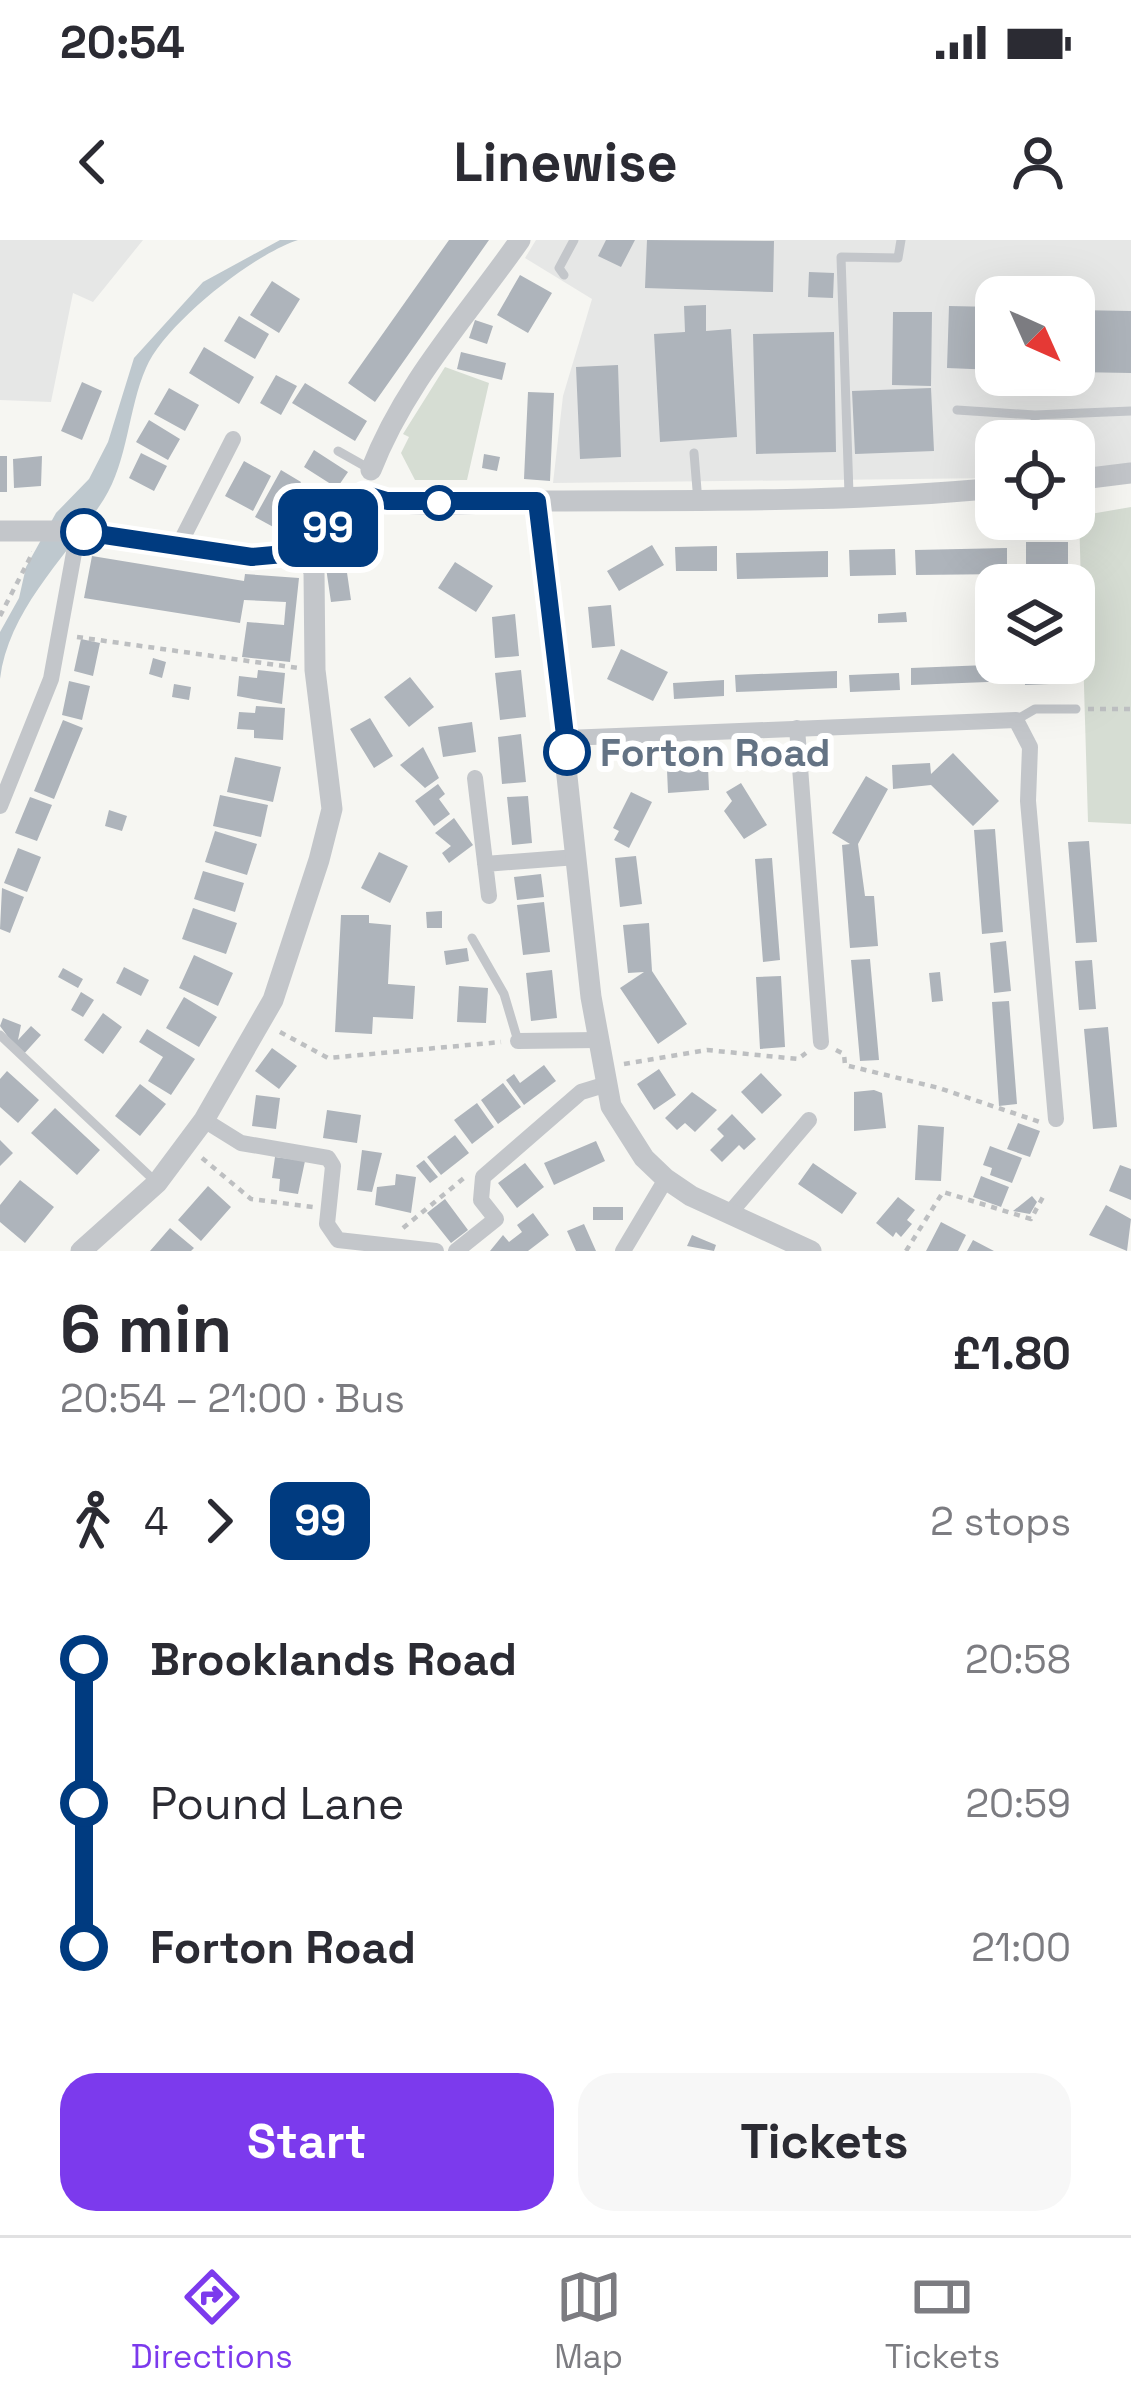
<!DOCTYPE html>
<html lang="en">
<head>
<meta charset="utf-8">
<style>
	:root { --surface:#fff; --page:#f7f7f7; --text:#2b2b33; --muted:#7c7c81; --line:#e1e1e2; --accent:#7c3aed }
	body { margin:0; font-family:"Space Grotesk",sans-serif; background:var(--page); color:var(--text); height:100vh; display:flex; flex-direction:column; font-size:45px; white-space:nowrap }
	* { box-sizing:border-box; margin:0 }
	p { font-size:39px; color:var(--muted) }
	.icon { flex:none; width:66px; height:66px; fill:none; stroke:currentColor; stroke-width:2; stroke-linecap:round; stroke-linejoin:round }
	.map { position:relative; height:1011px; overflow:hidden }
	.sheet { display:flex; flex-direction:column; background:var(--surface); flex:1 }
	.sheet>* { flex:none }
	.badge { padding:0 24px; border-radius:18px; font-size:42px; line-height:78px }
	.needle { width:78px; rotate:135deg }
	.buttons { position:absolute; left:975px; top:36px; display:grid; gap:24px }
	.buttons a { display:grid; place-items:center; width:120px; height:120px; border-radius:24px; background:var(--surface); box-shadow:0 12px 48px #0002; font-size:60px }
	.map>.badge { position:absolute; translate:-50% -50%; box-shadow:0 0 0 6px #fff }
	.legs { display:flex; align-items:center; gap:18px; height:132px; padding:0 60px; font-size:39px }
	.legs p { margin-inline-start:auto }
	.head { display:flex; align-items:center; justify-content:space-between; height:204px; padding:0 60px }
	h1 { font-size:66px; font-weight:800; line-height:90px }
	.primary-button { display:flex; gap:24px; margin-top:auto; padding:24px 60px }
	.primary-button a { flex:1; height:138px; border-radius:36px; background:var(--accent); color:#fff; font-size:48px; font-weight:800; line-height:138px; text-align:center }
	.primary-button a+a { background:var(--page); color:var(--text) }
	ul { padding:0 60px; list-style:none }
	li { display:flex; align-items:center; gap:42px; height:144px; font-size:45px }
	li i { display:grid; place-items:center; width:18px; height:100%; margin:0 15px; background:currentColor }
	li i::after { content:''; width:30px; height:30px; margin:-15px; border:9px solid; border-radius:50%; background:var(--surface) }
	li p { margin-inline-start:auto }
	li:first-child i { background:linear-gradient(#0000 50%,currentColor 0) }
	li:last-child i { background:linear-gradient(currentColor 50%,#0000 0) }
	.status { display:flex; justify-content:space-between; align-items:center; height:84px; padding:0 60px; background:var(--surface); direction:ltr }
	.status svg { height:33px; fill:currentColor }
	header { display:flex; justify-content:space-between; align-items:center; height:156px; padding:0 60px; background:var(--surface); font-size:54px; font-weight:800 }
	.dock { display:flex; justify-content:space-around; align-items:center; height:168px; border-top:3px solid var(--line); background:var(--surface); font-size:33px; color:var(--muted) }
	.dock a { display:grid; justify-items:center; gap:6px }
	.dock .selected { color:var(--accent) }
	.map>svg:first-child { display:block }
	.built { fill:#e6e7e6; fill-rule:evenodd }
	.green { fill:#d6ddd3 }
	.water { fill:#bec8ce }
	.building { fill:#aeb4bb }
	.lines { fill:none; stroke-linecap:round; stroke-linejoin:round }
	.path { stroke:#bdbfc1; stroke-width:4.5; stroke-dasharray:6 6; stroke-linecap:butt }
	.service { stroke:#c3c6ca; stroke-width:9 }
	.minor { stroke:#c3c6ca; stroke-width:16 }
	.tertiary { stroke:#c3c6ca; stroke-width:21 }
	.line-1-casing { stroke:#fff; stroke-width:27 }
	.line-1 { stroke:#003b80; stroke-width:18 }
	.stop-1-dot { fill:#fff; stroke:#003b80; stroke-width:6 }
	.labels { text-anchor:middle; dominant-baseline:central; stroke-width:12; stroke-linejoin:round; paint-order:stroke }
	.stop-label { font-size:39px; font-weight:bold; fill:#647384; stroke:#fff; text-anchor:start }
</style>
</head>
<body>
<div class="status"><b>20:54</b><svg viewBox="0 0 49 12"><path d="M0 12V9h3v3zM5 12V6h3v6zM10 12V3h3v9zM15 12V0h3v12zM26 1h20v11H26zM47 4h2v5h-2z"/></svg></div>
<header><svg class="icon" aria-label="back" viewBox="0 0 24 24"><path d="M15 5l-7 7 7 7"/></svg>Linewise<svg class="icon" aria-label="person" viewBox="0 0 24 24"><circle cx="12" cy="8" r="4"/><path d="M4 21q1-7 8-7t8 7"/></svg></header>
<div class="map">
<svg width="1131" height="1011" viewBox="0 0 1131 1011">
	<rect width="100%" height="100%" fill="#f6f6f2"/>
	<path class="built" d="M 0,0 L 143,0 L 93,62 L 73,53 L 51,162 L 0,160 Z
		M 536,0 L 1131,0 L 1131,224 L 1074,231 L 1074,201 L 996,201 L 996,238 L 553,243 L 563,156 L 592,59 L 525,18 ZM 996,57 L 1074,57 L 1074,135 L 996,135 Z"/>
	<path class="green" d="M 445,127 L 489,143 L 467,240 L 415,240 L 401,213 L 409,197 L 403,194 Z
		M 1131,267 L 1131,584 L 1088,582 L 1079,276 Z"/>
	<path class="water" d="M 280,0 L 298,0 C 252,15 165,84 146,128 C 128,169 128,221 104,259 C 67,317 9,368 0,439 L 0,392 L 19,358 L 26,327 L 56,273 L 89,239 L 108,202 L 134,118 L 203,42 Z"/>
	<path class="building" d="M 449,0 L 489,0 L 375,162 L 348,143 Z
		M 606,0 L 635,0 L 621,27 L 598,16 Z
		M 647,0 L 774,1 L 773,52 L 645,48 Z
		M 809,32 L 834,33 L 833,58 L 808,57 Z
		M 520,35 L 552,53 L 528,93 L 497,75 Z
		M 272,41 L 300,59 L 279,93 L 250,75 Z
		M 706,65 L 706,91 L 731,89 L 737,197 L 660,202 L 654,94 L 685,92 L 684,66 Z
		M 949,66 L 996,67 L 996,130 L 947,128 Z
		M 1074,70 L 1131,71 L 1131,133 L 1074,132 Z
		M 893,72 L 932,72 L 931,146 L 892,145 Z
		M 239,76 L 269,94 L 255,119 L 224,101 Z
		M 475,80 L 493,86 L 487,104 L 469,98 Z
		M 834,92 L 836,212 L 756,214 L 753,94 Z
		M 204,107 L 254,137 L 239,164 L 189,133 Z
		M 461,112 L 506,123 L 502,140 L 457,129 Z
		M 618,125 L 621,217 L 580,219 L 576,127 Z
		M 276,135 L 297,146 L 281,175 L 260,163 Z
		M 82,142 L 102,151 L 82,200 L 61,191 Z
		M 305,143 L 367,181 L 355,201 L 292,163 Z
		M 169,148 L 199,165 L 185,191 L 154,174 Z
		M 931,148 L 934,211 L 855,214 L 852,151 Z
		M 528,152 L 554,153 L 550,241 L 524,239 Z
		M 149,180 L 180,199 L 168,220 L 136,202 Z
		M 314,210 L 348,232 L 337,248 L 304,227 Z
		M 141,213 L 167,226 L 154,251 L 129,238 Z
		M 484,214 L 500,217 L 497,231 L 482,228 Z
		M 0,216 L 7,216 L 7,252 L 0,252 Z
		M 42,216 L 41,246 L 14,248 L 13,219 Z
		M 244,221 L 271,236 L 253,271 L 225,256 Z
		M 281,230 L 301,242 L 293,257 L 304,263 L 292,284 L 282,279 L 277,289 L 255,277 Z
		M 1026,302 L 1068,302 L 1068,326 L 1026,327 Z
		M 652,305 L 664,325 L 619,351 L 607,331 Z
		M 717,306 L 717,331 L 676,331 L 675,307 Z
		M 1007,308 L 1007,334 L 916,335 L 915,310 Z
		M 895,309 L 896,335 L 850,336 L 849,310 Z
		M 828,311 L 828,337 L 737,339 L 736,313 Z
		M 92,316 L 244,341 L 245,334 L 299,338 L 290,422 L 242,417 L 247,382 L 284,385 L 286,362 L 244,360 L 240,383 L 84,358 Z
		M 345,319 L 351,360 L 331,362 L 325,321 Z
		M 455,322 L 493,346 L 476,372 L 438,348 Z
		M 611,365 L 615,406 L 592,408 L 588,367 Z
		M 906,372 L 907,382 L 878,383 L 878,374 Z
		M 515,374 L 519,416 L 495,418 L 492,377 Z
		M 81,399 L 100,403 L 93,436 L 74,431 Z
		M 621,409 L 668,432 L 653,461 L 607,439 Z
		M 153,418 L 166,422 L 162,438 L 149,434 Z
		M 1013,424 L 1013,441 L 911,445 L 911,428 Z
		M 1073,426 L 1074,443 L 1025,445 L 1024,429 Z
		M 258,430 L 285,433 L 282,464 L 237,456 L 239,436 L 257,438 Z
		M 521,430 L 526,477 L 500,480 L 495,433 Z
		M 837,431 L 837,448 L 736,452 L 735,435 Z
		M 899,433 L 900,450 L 850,452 L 849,435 Z
		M 410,437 L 434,467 L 409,487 L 384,457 Z
		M 724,440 L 724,456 L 674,459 L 673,443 Z
		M 69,441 L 90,446 L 82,480 L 62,475 Z
		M 174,444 L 191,447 L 189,460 L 172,457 Z
		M 256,466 L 285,468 L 283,500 L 254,498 L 254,490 L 237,489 L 239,472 L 255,473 Z
		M 370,478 L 393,516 L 374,528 L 350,489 Z
		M 63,480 L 83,488 L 54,559 L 34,551 Z
		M 472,482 L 476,512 L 443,517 L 438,487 Z
		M 521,494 L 526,542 L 502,544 L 498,497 Z
		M 423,507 L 439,538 L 425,548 L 400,525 Z
		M 953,513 L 999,561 L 973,586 L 931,545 L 893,549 L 892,525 L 930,523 L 931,534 Z
		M 235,517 L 281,527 L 273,562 L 227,552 Z
		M 708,527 L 709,550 L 668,553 L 667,530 Z
		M 866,536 L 888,549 L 858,604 L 865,656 L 874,656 L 878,706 L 850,708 L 842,605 L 850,604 L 832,593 Z
		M 741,543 L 767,585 L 744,599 L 724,571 L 732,561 L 726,552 Z
		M 438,544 L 445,554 L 439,559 L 450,574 L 434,586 L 415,561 Z
		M 631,552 L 652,562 L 629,608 L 614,600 L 619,591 L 613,588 Z
		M 220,555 L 268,565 L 261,597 L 213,586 Z
		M 528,556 L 532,603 L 512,605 L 507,557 Z
		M 30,557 L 52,565 L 37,601 L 15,593 Z
		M 109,570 L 127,576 L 122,591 L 105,586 Z
		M 454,578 L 473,605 L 449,623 L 442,613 L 451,606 L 435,593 Z
		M 995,589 L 1003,692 L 982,694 L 974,590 Z
		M 215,591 L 257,604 L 247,635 L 205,622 Z
		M 1089,601 L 1097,702 L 1076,703 L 1068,602 Z
		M 18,608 L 41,617 L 27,652 L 4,643 Z
		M 379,612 L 408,626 L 390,663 L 361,648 Z
		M 636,616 L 642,664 L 620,667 L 615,618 Z
		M 772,618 L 780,720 L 763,722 L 755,619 Z
		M 203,631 L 244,643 L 235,672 L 194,659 Z
		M 541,634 L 544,657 L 517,660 L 514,637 Z
		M 2,648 L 24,657 L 10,693 L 0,689 Z
		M 544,662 L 550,712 L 523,715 L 517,665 Z
		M 193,668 L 237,683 L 226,714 L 182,699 Z
		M 442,671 L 442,688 L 427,688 L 426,672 Z
		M 341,675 L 369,675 L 369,683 L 391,685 L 388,744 L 415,746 L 413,779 L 373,777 L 372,794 L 335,792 Z
		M 649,683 L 652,731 L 687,784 L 658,804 L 620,748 L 644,732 L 628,733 L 623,685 Z
		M 1006,701 L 1011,751 L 994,753 L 990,703 Z
		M 467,708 L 469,721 L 446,725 L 444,711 Z
		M 194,715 L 233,733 L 218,766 L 179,748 Z
		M 870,719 L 879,820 L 860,821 L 851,720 Z
		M 1092,720 L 1096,769 L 1079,770 L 1075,721 Z
		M 124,727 L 149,740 L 141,756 L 116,743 Z
		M 63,728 L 83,739 L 78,748 L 58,737 Z
		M 552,730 L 557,778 L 531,781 L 526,733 Z
		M 940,732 L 943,761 L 932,762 L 929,733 Z
		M 781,736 L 785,807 L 760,809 L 756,737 Z
		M 459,746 L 488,748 L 486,783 L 457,782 Z
		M 81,752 L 94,760 L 83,777 L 71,770 Z
		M 184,757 L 217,777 L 199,807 L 166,788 Z
		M 1009,761 L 1017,864 L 999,866 L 992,762 Z
		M 103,773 L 122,787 L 103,814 L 84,800 Z
		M 3,778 L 21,785 L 18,800 L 31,786 L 41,795 L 22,816 L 0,786 Z
		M 1108,787 L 1117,887 L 1093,889 L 1084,789 Z
		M 147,789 L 195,819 L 171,855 L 148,841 L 163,817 L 139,802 Z
		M 272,808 L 297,826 L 279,849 L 255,831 Z
		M 544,825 L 556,841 L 524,865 L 506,840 L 514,834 L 520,843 Z
		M 659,829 L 676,855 L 654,870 L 637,844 Z
		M 7,831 L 39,860 L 18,883 L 0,867 L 0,839 Z
		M 761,833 L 782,855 L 762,874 L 741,852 Z
		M 503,843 L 521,867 L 498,884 L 481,860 Z
		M 140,844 L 166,864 L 140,896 L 115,876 Z
		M 874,850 L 882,853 L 886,888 L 854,891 L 854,852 Z
		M 692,852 L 717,870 L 695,892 L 685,883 L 677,890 L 665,878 Z
		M 256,855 L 280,858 L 276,889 L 252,886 Z
		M 477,863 L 494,887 L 472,904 L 454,880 Z
		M 55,868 L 100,910 L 77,935 L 31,893 Z
		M 327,870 L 361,875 L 357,903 L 323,898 Z
		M 732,874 L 756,899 L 744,910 L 739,905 L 722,922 L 710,910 L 724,896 L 717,889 Z
		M 1018,883 L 1040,891 L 1030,917 L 1007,909 Z
		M 918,885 L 944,887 L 941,941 L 915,940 Z
		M 455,895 L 469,913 L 441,935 L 427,917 Z
		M 0,900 L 13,913 L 0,926 Z
		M 596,901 L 605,921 L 554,945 L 544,923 Z
		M 990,906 L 1022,918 L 1012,943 L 990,935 L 992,928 L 983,925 Z
		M 362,910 L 382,913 L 372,952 L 357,950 Z
		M 275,917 L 305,921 L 298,954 L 279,951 L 280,939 L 272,938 Z
		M 424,920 L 438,937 L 430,943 L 416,926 Z
		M 525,923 L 544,947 L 517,968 L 498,943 Z
		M 813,923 L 857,953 L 842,974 L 798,944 Z
		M 1120,925 L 1131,929 L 1131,960 L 1109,951 Z
		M 396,934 L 416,937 L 411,973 L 375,965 L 377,947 L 395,945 Z
		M 981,936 L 1009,947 L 1001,967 L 973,957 Z
		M 20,940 L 54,967 L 25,1003 L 0,982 L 0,965 Z
		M 208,946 L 231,967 L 201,1001 L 178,980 Z
		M 1032,956 L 1037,962 L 1030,974 L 1013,971 Z
		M 898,957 L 915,970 L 907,980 L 912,984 L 901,997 L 896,992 L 893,997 L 876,983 Z
		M 445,959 L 468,990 L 451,1003 L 427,973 Z
		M 1106,965 L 1131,979 L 1127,1011 L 1089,995 Z
		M 593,967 L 623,967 L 623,980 L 593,980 Z
		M 533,973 L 549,995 L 528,1011 L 490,1011 L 503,995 L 509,1002 L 522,992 L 517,985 Z
		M 941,982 L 966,995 L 958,1011 L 926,1011 Z
		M 584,984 L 596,1011 L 576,1011 L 567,991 Z
		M 170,988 L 194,1008 L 191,1011 L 150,1011 Z
		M 692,995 L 716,1005 L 714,1011 L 687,1006 Z
		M 973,1000 L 994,1011 L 967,1011 Z"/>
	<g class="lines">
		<path class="path" d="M 0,376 L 33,312
			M 77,397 L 298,428
			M 1088,469 L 1131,469
			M 280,792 L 328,818 L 501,802
			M 836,810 L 844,814 L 845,825 L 939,848 L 1040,882
			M 624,824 L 707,810 L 798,819 L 806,813
			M 202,918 L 251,959 L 313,967
			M 403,988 L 464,938
			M 906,1011 L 943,952 L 1031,979 L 1044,955"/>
		<path class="service" d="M 564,35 L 559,28 L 574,0
			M 957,170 L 1035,175
			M 1036,201 L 1035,175 L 1131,171
			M 338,211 L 370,229
			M 694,213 L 698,262
			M 849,254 L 841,17 L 898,18 L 901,0
			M 1016,480 L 1035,469 L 1076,469
			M 472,698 L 504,754 L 518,801
			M 0,795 L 157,943"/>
		<path class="minor" d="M 178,307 L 233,199
			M 797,488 L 821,802
			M 567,498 L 1016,480 L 1030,507 L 1028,561 L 1056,879
			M 475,538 L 489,656
			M 0,566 L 51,439 L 78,291
			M 485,624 L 577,617
			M 518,801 L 597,800
			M 204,880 L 241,903 L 328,918 L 333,926 L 327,984 L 338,1000 L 436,1011
			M 729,974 L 809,880
			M 456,1011 L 496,979 L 481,960 L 483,937 L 581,852 L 604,845
			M 623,1011 L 666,939"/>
		<path class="tertiary" d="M 371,230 C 405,142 467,76 520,0
			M 1074,240 L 1131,233
			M 537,261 L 591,757 L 611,866 L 644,918 L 666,939 L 691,956 L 811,1011
			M 0,291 L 78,291 L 252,317 L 306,312
			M 306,312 L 364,254 C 417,273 483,261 538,261 C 691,260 843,263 996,248
			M 81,1011 L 157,943 L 204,880 L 273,760 L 319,620 L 332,569 L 315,430 L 314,332 L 306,312"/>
	</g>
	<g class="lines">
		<g class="line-1-casing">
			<path id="line-1" d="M 84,292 L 252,317 L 306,312 L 364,254 L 387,261 L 537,261 L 567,512"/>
		</g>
		<use href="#line-1" class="line-1"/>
	</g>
	<g class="stop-1-dot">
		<circle cx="439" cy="263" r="15"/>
		<circle cx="84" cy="292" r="21"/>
		<circle cx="567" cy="512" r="21"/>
	</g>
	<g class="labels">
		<g class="stop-label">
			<text x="600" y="512">Forton Road</text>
		</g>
	</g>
</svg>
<div class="buttons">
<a><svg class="needle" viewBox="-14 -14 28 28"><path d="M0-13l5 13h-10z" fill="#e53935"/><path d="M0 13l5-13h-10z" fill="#7c7c81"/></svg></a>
<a><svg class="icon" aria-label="locate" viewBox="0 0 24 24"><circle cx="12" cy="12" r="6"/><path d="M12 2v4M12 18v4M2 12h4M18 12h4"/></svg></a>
<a><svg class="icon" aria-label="layers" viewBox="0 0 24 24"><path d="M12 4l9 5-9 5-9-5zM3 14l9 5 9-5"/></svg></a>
</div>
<b class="badge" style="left:328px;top:288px;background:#003b80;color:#fff">99</b>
</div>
<section class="sheet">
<div class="head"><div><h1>6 min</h1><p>20:54 – 21:00 · Bus</p></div><b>£1.80</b></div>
<div class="legs"><svg class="icon" aria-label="walk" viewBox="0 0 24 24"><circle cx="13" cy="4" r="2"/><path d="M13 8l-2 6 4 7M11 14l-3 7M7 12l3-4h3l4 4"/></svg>4<svg class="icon" aria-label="forward" viewBox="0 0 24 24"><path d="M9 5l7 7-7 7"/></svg><b class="badge" style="background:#003b80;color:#fff">99</b><p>2 stops</p></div>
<ul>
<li><i style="color:#003b80"></i><b>Brooklands Road</b><p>20:58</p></li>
<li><i style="color:#003b80"></i><span>Pound Lane</span><p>20:59</p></li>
<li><i style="color:#003b80"></i><b>Forton Road</b><p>21:00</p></li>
</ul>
<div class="primary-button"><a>Start</a><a>Tickets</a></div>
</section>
<nav class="dock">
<a class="selected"><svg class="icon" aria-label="directions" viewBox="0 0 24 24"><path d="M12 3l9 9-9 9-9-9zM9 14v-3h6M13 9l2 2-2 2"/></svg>Directions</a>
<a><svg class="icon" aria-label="map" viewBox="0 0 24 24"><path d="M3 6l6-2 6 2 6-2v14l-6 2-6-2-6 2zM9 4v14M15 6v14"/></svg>Map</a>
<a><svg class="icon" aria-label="tickets" viewBox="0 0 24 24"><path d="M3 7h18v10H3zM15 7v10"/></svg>Tickets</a>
</nav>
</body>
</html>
